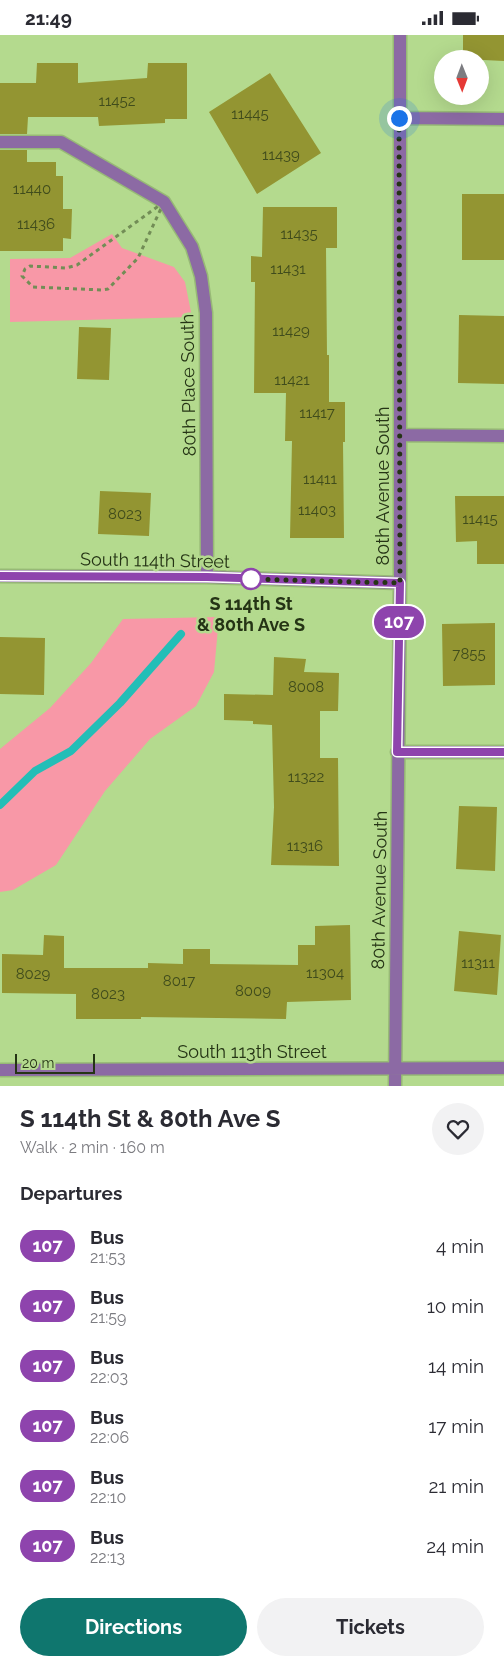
<!DOCTYPE html>
<html lang="en">
<head>
<meta charset="utf-8">
<style>
	:root { --surface:#fff; --page:#f2f2f3; --text:#2b2b33; --muted:#7c7c81; --accent:#0f766e }
	body { margin:0; font-family:Raleway,sans-serif; background:var(--page); color:var(--text); height:100vh; display:flex; flex-direction:column; font-size:19px; white-space:nowrap }
	* { box-sizing:border-box; margin:0 }
	p { font-size:16px; color:var(--muted) }
	.icon { flex:none; width:28px; height:28px; fill:none; stroke:currentColor; stroke-width:2; stroke-linecap:round; stroke-linejoin:round }
	.map { position:relative; height:1051px; overflow:hidden }
	.panel { display:flex; flex-direction:column; background:var(--surface); flex:1 }
	.panel>* { flex:none }
	.badge { padding:0 10px; border-radius:16px; font-size:18px; line-height:32px }
	.needle { width:32px; rotate:179deg }
	.buttons { position:absolute; left:434px; top:15px; display:grid; gap:10px }
	.buttons a { display:grid; place-items:center; width:55px; height:55px; border-radius:50%; background:var(--surface); box-shadow:0 5px 20px #0002; font-size:25px }
	.scale { position:absolute; left:15px; bottom:12px; width:80px; box-sizing:border-box; padding-left:5px; border:2px solid #253415; border-top:0; font-size:14px; line-height:18px; white-space:nowrap; color:#253415; -webkit-text-stroke:4px #b4da8e; paint-order:stroke }
	.you { position:absolute; width:25px; height:25px; margin:-12px; border:4px solid #fff; border-radius:50%; background:#1a73e8; box-shadow:0 0 0 8px #1a73e833 }
	.map>.badge { position:absolute; translate:-50% -50%; box-shadow:0 0 0 2px #fff }
	h2 { padding:0 20px; font-size:19px; line-height:45px }
	.round { display:grid; place-items:center; flex:none; width:52px; height:52px; border-radius:26px; background:var(--page) }
	.overview { display:flex; align-items:center; justify-content:space-between; height:85px; padding:0 20px }
	h1 { font-size:24px; font-weight:700; line-height:38px }
	.action { display:flex; gap:10px; margin-top:auto; padding:10px 20px }
	.action a { flex:1; height:58px; border-radius:30px; background:var(--accent); color:#fff; font-size:20px; font-weight:700; line-height:58px; text-align:center }
	.action a+a { background:var(--page); color:var(--text) }
	ul { padding:0; list-style:none }
	li { display:flex; align-items:center; gap:15px; height:60px; padding:0 20px }
	li div { flex:1 }
	li b { display:block; font-size:19px }
	li em { font-style:normal }
	li .badge { min-width:55px; font-weight:700; text-align:center }
	.status { display:flex; justify-content:space-between; align-items:center; height:35px; padding:0 25px; background:var(--surface); direction:ltr }
	.status svg { height:14px; fill:currentColor }
	.map>svg:first-child { display:block }
	.green { fill:#f898a7 }
	.lines { fill:none; stroke-linecap:round; stroke-linejoin:round }
	.stream { stroke:#23beb7; stroke-width:8 }
	.building { fill:#939532 }
	.minor-casing { stroke:#97b976; stroke-width:15 }
	.path { stroke:#728d56; stroke-width:3; stroke-dasharray:4 4; stroke-linecap:butt }
	.minor { stroke:#8c6aa4; stroke-width:12 }
	.line-casing { stroke:#fff; stroke-width:11 }
	.line { stroke:#8e44ad; stroke-width:8 }
	.walk { stroke:#253415; stroke-width:5; stroke-dasharray:0 9 }
	.stop-dot { fill:#fff; stroke:#8e44ad; stroke-width:2.5 }
	.labels { text-anchor:middle; dominant-baseline:central; stroke-width:5; stroke-linejoin:round; paint-order:stroke }
	.number-label { font-size:15px; fill:#404c1c }
	.street-label { font-size:18px; fill:#253415; stroke:#b4da8e }
	.stop-label { font-size:18px; font-weight:bold; fill:#253415; stroke:#b4da8e }
</style>
</head>
<body>
<div class="status"><b>21:49</b><svg viewBox="0 0 49 12"><path d="M0 12V9h3v3zM5 12V6h3v6zM10 12V3h3v9zM15 12V0h3v12zM26 1h20v11H26zM47 4h2v5h-2z"/></svg></div>
<div class="map">
<svg width="504" height="1051" viewBox="0 0 504 1051">
	<rect width="100%" height="100%" fill="#b4da8e"/>
	<path class="green" d="M 112,199 L 122,213 L 174,232 L 185,247 L 192,282 L 10,287 L 10,224 L 70,223 Z
		M 219,582 L 214,637 L 196,671 L 150,704 L 105,756 L 56,830 L 13,855 L 0,857 L 0,714 L 50,673 L 91,628 L 123,584 Z"/>
	<g class="lines">
		<path class="stream" d="M 0,770 L 35,736 L 71,716 L 120,668 L 181,599"/>
	</g>
	<path class="building" d="M 463,0 L 504,0 L 504,26 L 463,24 Z
		M 37,28 L 78,28 L 78,48 L 147,43 L 148,28 L 187,28 L 187,84 L 165,84 L 165,88 L 99,91 L 98,82 L 28,82 L 27,99 L 0,99 L 0,48 L 36,48 Z
		M 270,38 L 321,118 L 257,159 L 209,77 Z
		M 0,115 L 27,115 L 27,127 L 56,127 L 56,141 L 63,141 L 63,174 L 72,174 L 71,204 L 63,203 L 63,216 L 0,216 Z
		M 462,159 L 504,159 L 504,225 L 462,225 Z
		M 263,172 L 337,172 L 337,213 L 326,213 L 327,320 L 329,320 L 329,367 L 345,367 L 345,407 L 343,407 L 344,503 L 290,503 L 292,406 L 285,406 L 286,358 L 254,358 L 255,247 L 251,247 L 251,221 L 262,222 Z
		M 459,280 L 504,281 L 504,349 L 458,348 Z
		M 79,292 L 111,293 L 109,345 L 77,344 Z
		M 100,456 L 151,458 L 149,501 L 98,499 Z
		M 455,461 L 504,461 L 504,529 L 477,529 L 477,506 L 456,507 Z
		M 495,588 L 495,650 L 443,651 L 442,589 Z
		M 0,602 L 45,603 L 44,660 L 0,659 Z
		M 274,622 L 306,624 L 304,637 L 339,638 L 338,676 L 320,676 L 320,723 L 338,723 L 339,831 L 271,830 L 274,772 L 272,690 L 253,689 L 253,686 L 224,685 L 224,659 L 273,660 Z
		M 459,771 L 497,772 L 495,836 L 456,834 Z
		M 350,890 L 351,965 L 287,967 L 286,984 L 141,982 L 141,984 L 76,984 L 76,959 L 2,958 L 2,919 L 43,920 L 44,900 L 64,901 L 64,933 L 148,933 L 148,928 L 183,929 L 183,914 L 210,914 L 210,929 L 298,930 L 298,910 L 315,910 L 315,891 Z
		M 459,896 L 501,900 L 497,960 L 454,956 Z"/>
	<g class="lines">
		<g class="minor-casing">
			<path id="minor" d="M 399,83 L 504,84
				M 0,107 L 61,107 L 164,167 L 192,212 L 201,241 L 206,278 L 207,542
				M 400,400 L 504,401
				M 0,541 L 207,542 L 400,548
				M 397,717 L 504,717
				M 0,1035 L 504,1033
				M 395,1051 L 400,548 L 400,0"/>
		</g>
		<path class="path" d="M 164,167 L 138,223 L 108,254 L 102,255 L 33,252 L 22,241 L 25,234 L 30,231 L 66,233 L 77,230 Z"/>
		<use href="#minor" class="minor"/>
	</g>
	<g class="lines">
		<g class="line-casing">
			<path id="line" d="M 0,541 L 207,542 L 400,548 L 397,717 L 504,717"/>
		</g>
		<use href="#line" class="line"/>
		<path class="walk" d="M 251,544 L 246,544 L 400,548 L 399,83"/>
	</g>
	<circle class="stop-dot" cx="251" cy="544" r="10"/>
	<g class="labels">
		<g class="number-label">
			<text x="117" y="66">11452</text>
			<text x="250" y="79">11445</text>
			<text x="281" y="120">11439</text>
			<text x="32" y="154">11440</text>
			<text x="36" y="189">11436</text>
			<text x="299" y="199">11435</text>
			<text x="288" y="234">11431</text>
			<text x="291" y="296">11429</text>
			<text x="292" y="345">11421</text>
			<text x="317" y="378">11417</text>
			<text x="320" y="444">11411</text>
			<text x="317" y="475">11403</text>
			<text x="125" y="479">8023</text>
			<text x="480" y="484">11415</text>
			<text x="469" y="619">7855</text>
			<text x="306" y="652">8008</text>
			<text x="306" y="742">11322</text>
			<text x="305" y="811">11316</text>
			<text x="478" y="928">11311</text>
			<text x="325" y="938">11304</text>
			<text x="33" y="939">8029</text>
			<text x="179" y="946">8017</text>
			<text x="253" y="956">8009</text>
			<text x="108" y="959">8023</text>
		</g>
		<g class="street-label">
			<text transform="translate(188 350) rotate(-91)">80th Place South</text>
			<text transform="translate(382 451) rotate(-90)">80th Avenue South</text>
			<text transform="translate(155 525) rotate(1)">South 114th Street</text>
			<text transform="translate(379 855) rotate(-89)">80th Avenue South</text>
			<text x="252" y="1016">South 113th Street</text>
		</g>
		<g class="stop-label">
			<text x="251" y="568">S 114th St<tspan x="251" dy="21">&amp; 80th Ave S</tspan></text>
		</g>
	</g>
</svg>
<div class="buttons">
<a><svg class="needle" viewBox="-14 -14 28 28"><path d="M0-13l5 13h-10z" fill="#e53935"/><path d="M0 13l5-13h-10z" fill="#7c7c81"/></svg></a>
</div>
<div class="scale">20 m</div>
<div class="you" style="left:399px;top:83px"></div>
<b class="badge" style="left:399px;top:587px;background:#8e44ad;color:#fff">107</b>
</div>
<section class="panel">
<div class="overview"><div><h1>S 114th St &amp; 80th Ave S</h1><p>Walk · 2 min · 160 m</p></div><a class="round"><svg class="icon" aria-label="heart" viewBox="0 0 24 24"><path d="M12 20l-8-8c-3-5 5-10 8-4 3-6 11-1 8 4z"/></svg></a></div>
<h2>Departures</h2>
<ul>
<li><span class="badge" style="background:#8e44ad;color:#fff">107</span><div><b>Bus</b><p>21:53</p></div><em>4 min</em></li>
<li><span class="badge" style="background:#8e44ad;color:#fff">107</span><div><b>Bus</b><p>21:59</p></div><em>10 min</em></li>
<li><span class="badge" style="background:#8e44ad;color:#fff">107</span><div><b>Bus</b><p>22:03</p></div><em>14 min</em></li>
<li><span class="badge" style="background:#8e44ad;color:#fff">107</span><div><b>Bus</b><p>22:06</p></div><em>17 min</em></li>
<li><span class="badge" style="background:#8e44ad;color:#fff">107</span><div><b>Bus</b><p>22:10</p></div><em>21 min</em></li>
<li><span class="badge" style="background:#8e44ad;color:#fff">107</span><div><b>Bus</b><p>22:13</p></div><em>24 min</em></li>
</ul>
<div class="action"><a>Directions</a><a>Tickets</a></div>
</section>
</body>
</html>
